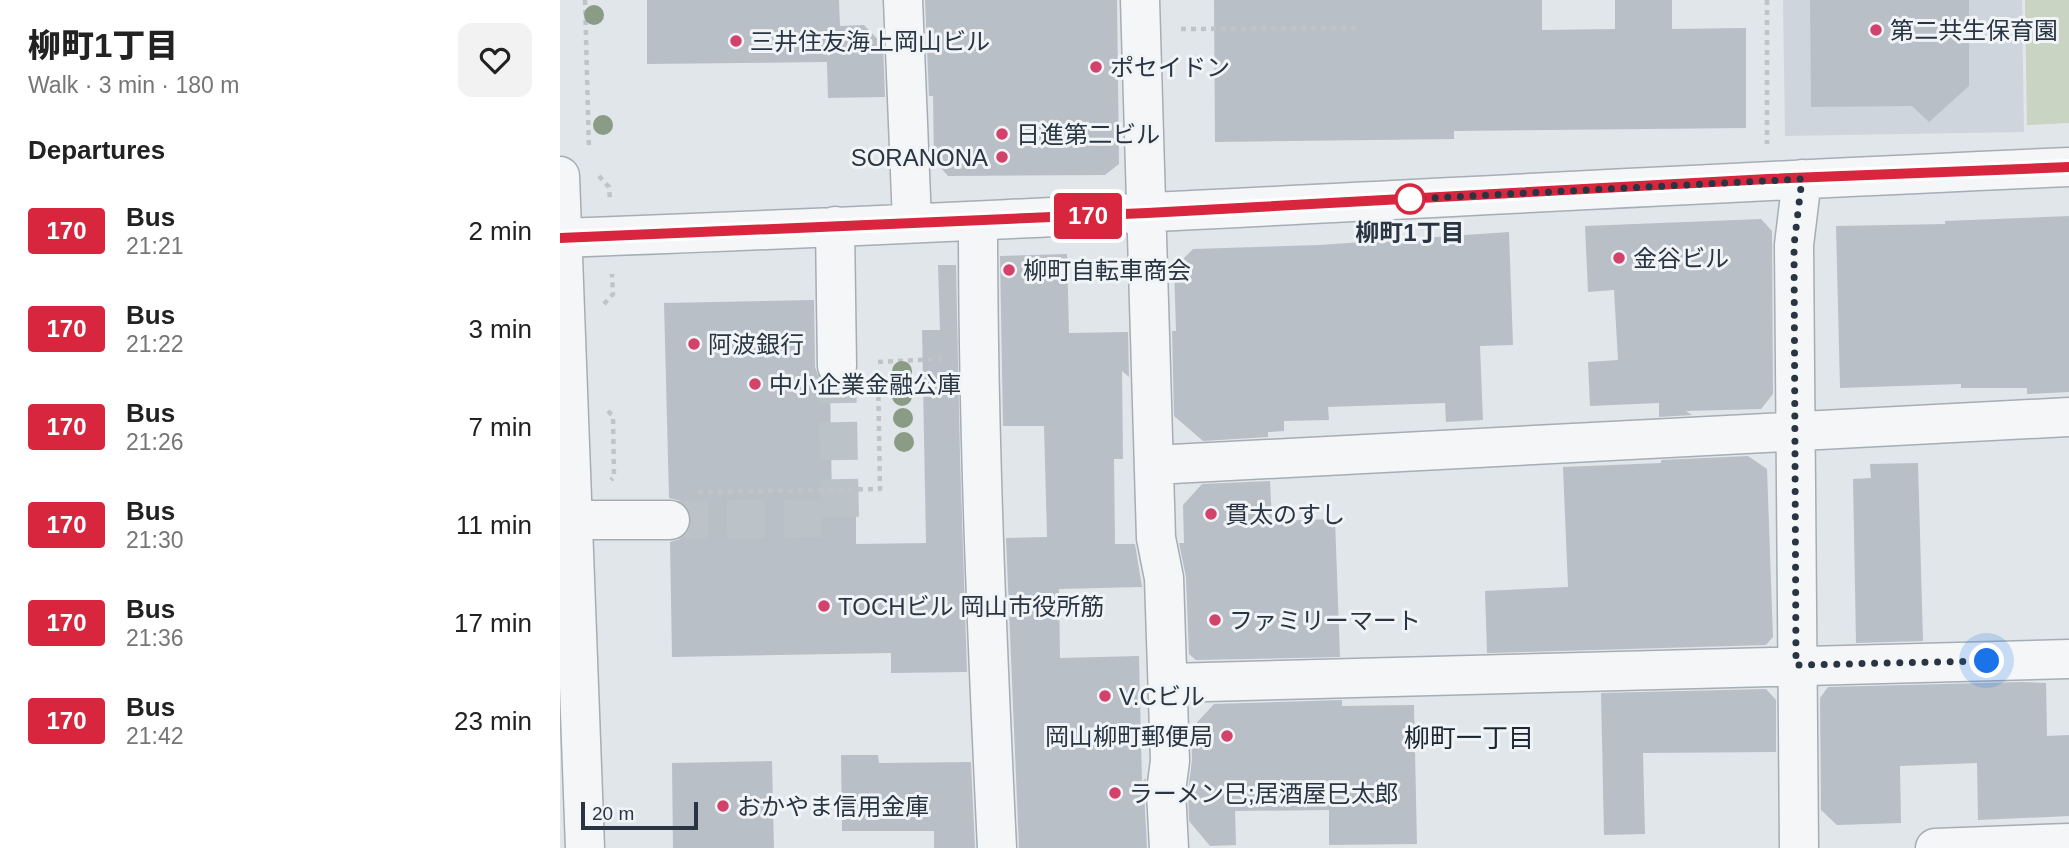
<!DOCTYPE html>
<html lang="en">
<head>
<meta charset="utf-8">
<style>
	:root { --surface:#fff; --page:#f2f2f2; --text:#222; --muted:#767676 }
	body { margin:0; font-family:Helvetica,"Noto Sans JP",sans-serif; background:var(--page); color:var(--text); height:100vh; display:flex; flex-direction:column; font-size:26px; white-space:nowrap }
	* { box-sizing:border-box; margin:0 }
	p { font-size:23px; color:var(--muted) }
	.icon { flex:none; width:38px; height:38px; fill:none; stroke:currentColor; stroke-width:2; stroke-linecap:round; stroke-linejoin:round }
	.map { position:relative; flex:1; overflow:hidden }
	.drawer { display:flex; flex-direction:column; background:var(--surface); width:560px }
	.drawer>* { flex:none }
	.badge { padding:0 14px; border-radius:5px; font-size:24px; line-height:46px }
	.scale { position:absolute; left:21px; bottom:18px; width:117px; box-sizing:border-box; padding-left:7px; border:4px solid #293542; border-top:0; font-size:19px; line-height:24px; white-space:nowrap; color:#293542; -webkit-text-stroke:5px #f1f4f7; paint-order:stroke }
	.you { position:absolute; width:35px; height:35px; margin:-18px; border:5px solid #fff; border-radius:50%; background:#1a73e8; box-shadow:0 0 0 10px #1a73e833 }
	.map>.badge { position:absolute; translate:-50% -50%; box-shadow:0 0 0 4px #fff }
	h2 { padding:0 28px; font-size:26px; line-height:63px }
	.round { display:grid; place-items:center; flex:none; width:74px; height:74px; border-radius:14px; background:var(--page) }
	.head { display:flex; align-items:center; justify-content:space-between; height:119px; padding:0 28px }
	h1 { font-size:33px; font-weight:800; line-height:52px }
	ul { padding:0; list-style:none }
	li { display:flex; align-items:center; gap:21px; height:98px; padding:0 28px }
	li div { flex:1 }
	li b { display:block; font-size:26px }
	li em { font-style:normal }
	li .badge { min-width:77px; font-weight:700; text-align:center }
	main { display:flex; flex:1; min-height:0 }
	.map>svg:first-child { display:block }
	.built { fill:#cfd5dc }
	.green { fill:#c9d4c2 }
	.building { fill:#b8bfc7 }
	.lines { fill:none; stroke-linecap:round; stroke-linejoin:round }
	.minor-tunnel { stroke:#bcc3c8; stroke-width:38; stroke-dasharray:38 19; stroke-linecap:butt }
	.minor-casing { stroke:#a6adb4; stroke-width:41 }
	.path { stroke:#bfc4c9; stroke-width:4.5; stroke-dasharray:5 5; stroke-linecap:butt }
	.minor { stroke:#f4f6f8; stroke-width:38 }
	.tree { fill:#8a9b86 }
	.line-casing { stroke:#fff; stroke-width:16 }
	.line { stroke:#d7263d; stroke-width:10 }
	.walk { stroke:#293542; stroke-width:7; stroke-dasharray:0 12.6 }
	.poi-dot { fill:#d2426a; stroke:#f1f4f7; stroke-width:2.5 }
	.stop-dot { fill:#fff; stroke:#d7263d; stroke-width:3.5 }
	.labels { text-anchor:middle; dominant-baseline:central; stroke-width:6; stroke-linejoin:round; paint-order:stroke }
	.poi-label { font-size:24px; fill:#293542; stroke:#f1f4f7; text-anchor:start }
	.stop-label { font-size:24px; font-weight:bold; fill:#293542; stroke:#f1f4f7 }
	.neighbourhood-label { font-size:26px; fill:#1b2633; stroke:#f1f4f7 }
</style>
</head>
<body>
<main>
<section class="drawer">
<div class="head"><div><h1>柳町1丁目</h1><p>Walk · 3 min · 180 m</p></div><a class="round"><svg class="icon" aria-label="heart" viewBox="0 0 24 24"><path d="M12 20l-8-8c-3-5 5-10 8-4 3-6 11-1 8 4z"/></svg></a></div>
<h2>Departures</h2>
<ul>
<li><span class="badge" style="background:#d7263d;color:#fff">170</span><div><b>Bus</b><p>21:21</p></div><em>2 min</em></li>
<li><span class="badge" style="background:#d7263d;color:#fff">170</span><div><b>Bus</b><p>21:22</p></div><em>3 min</em></li>
<li><span class="badge" style="background:#d7263d;color:#fff">170</span><div><b>Bus</b><p>21:26</p></div><em>7 min</em></li>
<li><span class="badge" style="background:#d7263d;color:#fff">170</span><div><b>Bus</b><p>21:30</p></div><em>11 min</em></li>
<li><span class="badge" style="background:#d7263d;color:#fff">170</span><div><b>Bus</b><p>21:36</p></div><em>17 min</em></li>
<li><span class="badge" style="background:#d7263d;color:#fff">170</span><div><b>Bus</b><p>21:42</p></div><em>23 min</em></li>
</ul>
</section>
<div class="map">
<svg width="1509" height="848" viewBox="0 0 1509 848">
	<rect width="100%" height="100%" fill="#e1e6ea"/>
	<path class="built" d="M 1223,0 L 1462,0 L 1464,132 L 1225,136 Z"/>
	<path class="green" d="M 1465,0 L 1509,0 L 1509,123 L 1467,125 Z"/>
	<path class="building" d="M 87,0 L 279,0 L 280,26 L 304,25 L 323,45 L 325,97 L 268,98 L 267,62 L 87,64 Z
		M 365,0 L 557,0 L 559,164 L 545,175 L 388,176 L 374,160 L 373,96 L 369,96 Z
		M 654,0 L 982,0 L 982,30 L 1055,29 L 1055,0 L 1112,0 L 1112,29 L 1186,28 L 1186,128 L 894,131 L 894,139 L 655,142 Z
		M 1250,0 L 1409,0 L 1409,86 L 1369,122 L 1352,106 L 1251,107 Z
		M 1509,216 L 1509,392 L 1467,394 L 1467,388 L 1401,388 L 1401,384 L 1280,388 L 1276,226 L 1385,224 L 1385,221 Z
		M 1201,219 L 1212,231 L 1213,394 L 1201,409 L 1126,411 L 1132,415 L 1099,417 L 1099,403 L 1030,406 L 1028,362 L 1058,360 L 1054,290 L 1028,292 L 1025,226 Z
		M 949,232 L 953,345 L 920,346 L 923,420 L 886,422 L 885,403 L 768,407 L 769,420 L 724,421 L 724,431 L 708,432 L 708,437 L 643,441 L 614,416 L 612,331 L 616,331 L 614,268 L 633,249 L 759,245 Z
		M 507,254 L 509,333 L 568,332 L 569,377 L 562,371 L 563,459 L 554,459 L 555,544 L 575,544 L 582,587 L 499,589 L 500,658 L 579,656 L 582,782 L 586,778 L 584,792 L 587,848 L 459,848 L 446,538 L 487,537 L 484,426 L 443,426 L 440,256 Z
		M 378,265 L 396,265 L 400,457 L 407,672 L 331,673 L 331,653 L 112,657 L 110,542 L 120,539 L 129,531 L 132,519 L 129,510 L 121,501 L 109,498 L 104,303 L 254,300 L 255,367 L 259,378 L 270,386 L 272,503 L 296,502 L 296,544 L 366,543 L 362,330 L 380,330 Z
		M 1188,456 L 1207,469 L 1213,637 L 1206,645 L 927,653 L 925,591 L 1008,587 L 1003,467 L 1101,463 L 1101,460 Z
		M 1358,463 L 1363,641 L 1296,643 L 1293,479 L 1311,478 L 1310,464 Z
		M 710,481 L 712,521 L 775,519 L 780,657 L 636,660 L 629,654 L 626,577 L 619,543 L 624,543 L 623,505 L 642,484 Z
		M 1462,682 L 1486,683 L 1487,736 L 1509,735 L 1509,816 L 1418,820 L 1417,763 L 1340,766 L 1341,823 L 1277,825 L 1261,810 L 1260,698 L 1268,687 Z
		M 1206,689 L 1216,700 L 1216,752 L 1083,753 L 1085,834 L 1044,835 L 1041,693 Z
		M 782,700 L 782,706 L 854,705 L 857,844 L 769,845 L 769,810 L 675,811 L 676,845 L 650,846 L 629,821 L 628,792 L 632,760 L 631,729 L 654,704 Z
		M 281,755 L 318,755 L 319,763 L 411,762 L 415,848 L 374,848 L 374,831 L 282,831 Z
		M 212,761 L 214,848 L 113,848 L 112,763 Z"/>
	<g class="lines">
		<path class="minor-tunnel" d="M 110,520 L 280,518 L 277,366"/>
		<g class="minor-casing">
			<path id="minor" d="M 343,0 L 352,222
				M 580,0 L 596,538 L 604,578 L 610,761 L 606,791 L 609,848
				M 0,176 L 25,848
				M 418,221 C 418,430 427,639 437,848
				M 275,226 L 277,366
				M 0,238 C 503,220 1006,189 1509,167
				M 594,465 L 1509,417
				M 12,520 L 110,520
				M 608,683 L 1509,659
				M 1239,848 L 1234,245 L 1242,179
				M 1375,848 L 1509,843"/>
		</g>
		<path class="path" d="M 25,0 L 29,150
			M 1207,0 L 1207,144
			M 621,29 L 799,28
			M 39,176 L 49,187 L 50,199
			M 44,304 L 53,294 L 52,274
			M 318,362 L 381,359
			M 48,411 L 53,416 L 54,477 L 51,480
			M 138,492 L 320,489 L 318,371"/>
		<use href="#minor" class="minor"/>
	</g>
	<g class="tree">
		<circle cx="34" cy="15" r="10"/>
		<circle cx="43" cy="125" r="10"/>
		<circle cx="342" cy="371" r="10"/>
		<circle cx="342" cy="396" r="10"/>
		<circle cx="343" cy="418" r="10"/>
		<circle cx="344" cy="442" r="10"/>
	</g>
	<g class="lines">
		<g class="line-casing">
			<path id="line" d="M 0,238 L 587,213 L 1208,179 L 1509,167"/>
		</g>
		<use href="#line" class="line"/>
		<path class="walk" d="M 850,199 L 1242,179 L 1234,245 L 1236,665 L 1427,661"/>
	</g>
	<g class="poi-dot">
		<circle cx="1316" cy="30" r="7"/>
		<circle cx="176" cy="41" r="7"/>
		<circle cx="536" cy="67" r="7"/>
		<circle cx="442" cy="134" r="7"/>
		<circle cx="442" cy="157" r="7"/>
		<circle cx="1059" cy="258" r="7"/>
		<circle cx="449" cy="270" r="7"/>
		<circle cx="134" cy="344" r="7"/>
		<circle cx="195" cy="384" r="7"/>
		<circle cx="651" cy="514" r="7"/>
		<circle cx="264" cy="606" r="7"/>
		<circle cx="655" cy="620" r="7"/>
		<circle cx="545" cy="696" r="7"/>
		<circle cx="667" cy="736" r="7"/>
		<circle cx="555" cy="793" r="7"/>
		<circle cx="163" cy="806" r="7"/>
	</g>
	<circle class="stop-dot" cx="850" cy="199" r="14"/>
	<g class="labels">
		<g class="poi-label">
			<text x="1330" y="30">第二共生保育園</text>
			<text x="190" y="41">三井住友海上岡山ビル</text>
			<text x="550" y="67">ポセイドン</text>
			<text x="456" y="134">日進第二ビル</text>
			<text x="428" y="157" text-anchor="end">SORANONA</text>
			<text x="1073" y="258">金谷ビル</text>
			<text x="463" y="270">柳町自転車商会</text>
			<text x="148" y="344">阿波銀行</text>
			<text x="209" y="384">中小企業金融公庫</text>
			<text x="665" y="514">貫太のすし</text>
			<text x="278" y="606">TOCHビル 岡山市役所筋</text>
			<text x="669" y="620">ファミリーマート</text>
			<text x="559" y="696">V.Cビル</text>
			<text x="653" y="736" text-anchor="end">岡山柳町郵便局</text>
			<text x="569" y="793">ラーメン巳;居酒屋巳太郎</text>
			<text x="177" y="806">おかやま信用金庫</text>
		</g>
		<g class="stop-label">
			<text x="850" y="232">柳町1丁目</text>
		</g>
		<g class="neighbourhood-label">
			<text x="909" y="738">柳町一丁目</text>
		</g>
	</g>
</svg>
<div class="scale">20 m</div>
<div class="you" style="left:1427px;top:661px"></div>
<b class="badge" style="left:528px;top:216px;background:#d7263d;color:#fff">170</b>
</div>
</main>
</body>
</html>
